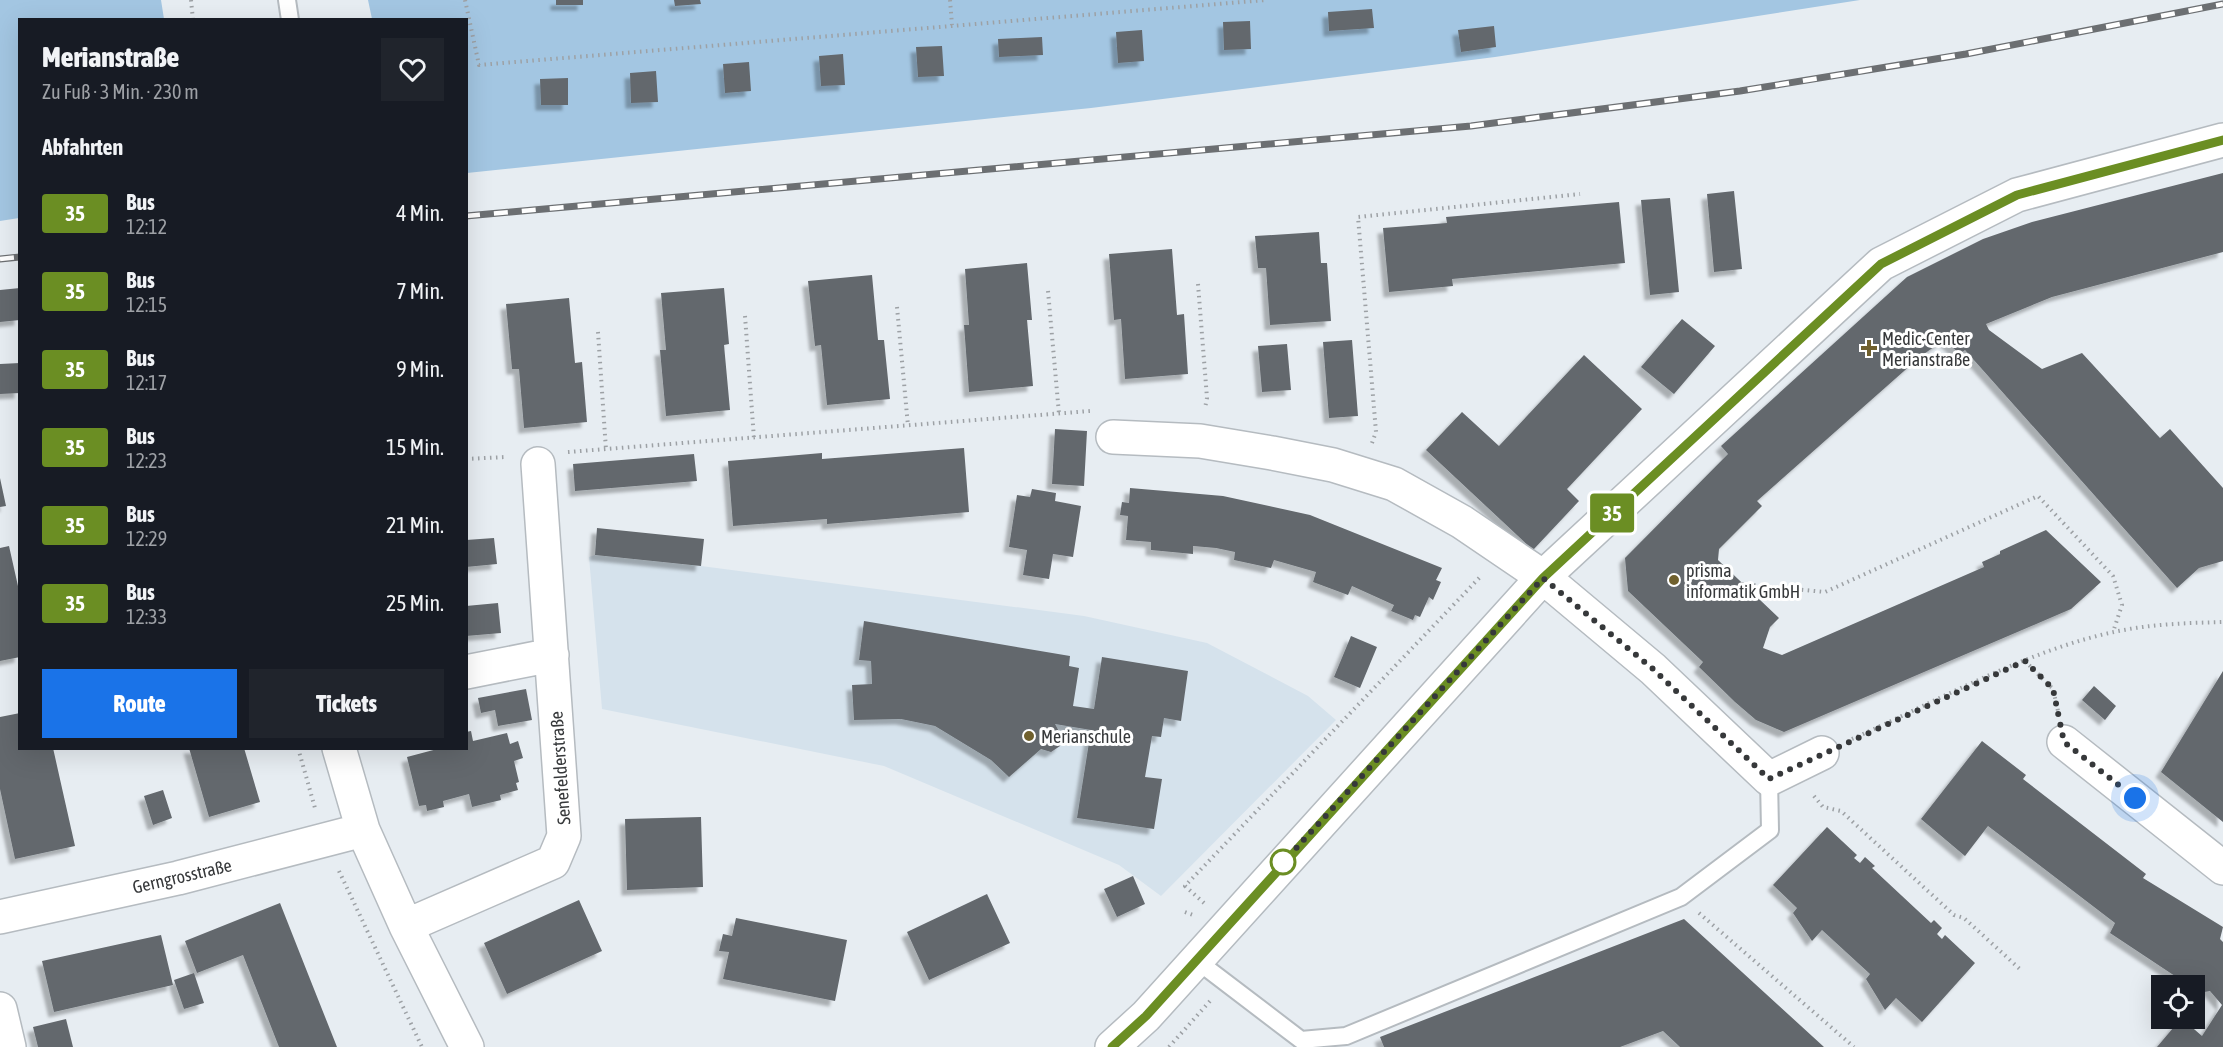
<!DOCTYPE html>
<html lang="de">
<head>
<meta charset="utf-8">
<style>
	:root { --surface:#171b24; --page:#20242c; --text:#f1f3f6; --muted:#9ea1a6; --accent:#1a73e8 }
	body { margin:0; font-family:"Asap Condensed",sans-serif; background:var(--page); color:var(--text); height:100vh; display:flex; flex-direction:column; font-size:22px; white-space:nowrap }
	* { box-sizing:border-box; margin:0 }
	p { font-size:20px; color:var(--muted) }
	.icon { flex:none; width:33px; height:33px; fill:none; stroke:currentColor; stroke-width:2; stroke-linecap:round; stroke-linejoin:round }
	.map { position:relative; flex:1; overflow:hidden }
	.drawer { position:absolute; left:18px; top:18px; width:450px; height:732px; display:flex; flex-direction:column; background:var(--surface); border-radius:0px; box-shadow:0 6px 24px #0002 }
	.drawer>* { flex:none }
	.badge { padding:0 12px; border-radius:4px; font-size:21px; line-height:39px }
	.fabs { position:absolute; left:2151px; top:975px; display:grid; gap:12px }
	.fabs a { display:grid; place-items:center; width:54px; height:54px; border-radius:0px; background:var(--surface); box-shadow:0 6px 24px #0002; font-size:30px }
	.you { position:absolute; width:30px; height:30px; margin:-15px; border:4px solid #fff; border-radius:50%; background:#1a73e8; box-shadow:0 0 0 9px #1a73e833 }
	.map>.badge { position:absolute; translate:-50% -50%; box-shadow:0 0 0 3px #fff }
	h2 { padding:0 24px; font-size:22px; line-height:54px }
	.round { display:grid; place-items:center; flex:none; width:63px; height:63px; border-radius:0px; background:var(--page) }
	.summary { display:flex; align-items:center; justify-content:space-between; height:102px; padding:0 24px }
	h1 { font-size:28px; font-weight:800; line-height:45px }
	.primary-button { display:flex; gap:12px; margin-top:auto; padding:12px 24px }
	.primary-button a { flex:1; height:69px; border-radius:0px; background:var(--accent); color:#fff; font-size:24px; font-weight:800; line-height:69px; text-align:center }
	.primary-button a+a { background:var(--page); color:var(--text) }
	ul { padding:0; list-style:none }
	li { display:flex; align-items:center; gap:18px; height:78px; padding:0 24px }
	li div { flex:1 }
	li b { display:block; font-size:22px }
	li em { font-style:normal }
	li .badge { min-width:66px; font-weight:700; text-align:center }
	.map>svg:first-child { display:block }
	.built { fill:#d5e2ec }
	.green { fill:#a3c6e2 }
	.building { fill:#63686d; filter:url(#shadow) }
	.lines { fill:none; stroke-linecap:round; stroke-linejoin:round }
	.lane-casing { stroke:#b5bbc0; stroke-width:20 }
	.street-casing { stroke:#b5bbc0; stroke-width:36 }
	.path { stroke:#9da1a5; stroke-width:4; stroke-dasharray:1.5 4.5; stroke-linecap:butt }
	.lane { stroke:#fff; stroke-width:16 }
	.street { stroke:#fff; stroke-width:33 }
	.rail-casing { stroke:#6c6f72; stroke-width:7 }
	.rail { stroke:#fff; stroke-width:4.5; stroke-dasharray:14; stroke-linecap:butt }
	.line-casing { stroke:#fff; stroke-width:14 }
	.line { stroke:#6b8e23; stroke-width:9 }
	.walk { stroke:#36383a; stroke-width:6; stroke-dasharray:0 10.8 }
	.poi-dot { fill:#70602d; stroke:#fff; stroke-width:2 }
	.stop-dot { fill:#fff; stroke:#6b8e23; stroke-width:3 }
	.labels { text-anchor:middle; dominant-baseline:central; stroke-width:6; stroke-linejoin:round; paint-order:stroke }
	.poi-label { font-size:18px; fill:#36383a; stroke:#fff; text-anchor:start }
	.street-label { font-size:18px; fill:#36383a; stroke:#fff }
</style>
</head>
<body>
<div class="map">
<svg width="2223" height="1047" viewBox="0 0 2223 1047">
	<defs>
		<filter id="shadow"><feDropShadow dx="-5.5" dy="5.5" stdDeviation="1.5" flood-color="#0004"/></filter>
	</defs>
	<rect width="100%" height="100%" fill="#e7edf2"/>
	<path class="built" d="M 595,555 L 701,566 L 1084,616 L 1207,643 L 1308,696 L 1336,720 L 1161,896 L 1119,865 L 884,766 L 602,709 L 589,557 Z"/>
	<path class="green" d="M 0,0 L 161,0 L 164,19 L 20,20 L 19,218 L 0,221 Z
		M 368,0 L 1860,0 L 1495,57 L 1091,108 L 467,173 L 466,20 L 372,19 Z"/>
	<path class="building" d="M 556,0 L 583,0 L 583,5 L 556,5 Z
		M 674,0 L 700,0 L 701,4 L 675,6 Z
		M 1372,9 L 1374,28 L 1329,31 L 1328,12 Z
		M 1250,21 L 1251,49 L 1224,50 L 1223,22 Z
		M 1494,26 L 1496,47 L 1461,52 L 1458,30 Z
		M 1142,30 L 1144,61 L 1118,63 L 1116,32 Z
		M 1042,37 L 1043,55 L 999,57 L 998,39 Z
		M 942,46 L 944,76 L 918,77 L 916,47 Z
		M 843,54 L 845,85 L 821,86 L 819,56 Z
		M 749,62 L 751,91 L 725,93 L 723,64 Z
		M 656,71 L 658,102 L 631,103 L 630,73 Z
		M 568,78 L 568,105 L 541,105 L 540,79 Z
		M 2223,173 L 2223,252 L 2052,297 L 1986,324 L 1989,330 L 2042,369 L 2082,353 L 2160,438 L 2170,429 L 2223,488 L 2223,561 L 2199,568 L 2177,588 L 1965,350 L 1960,354 L 1944,340 L 1921,356 L 1757,501 L 1762,506 L 1719,549 L 1718,560 L 1779,618 L 1770,627 L 1763,648 L 1782,655 L 1984,567 L 1982,562 L 2000,554 L 2000,551 L 2046,530 L 2101,582 L 2071,609 L 1784,732 L 1756,720 L 1735,702 L 1699,667 L 1703,662 L 1628,591 L 1625,558 L 1728,454 L 1721,446 L 1907,277 L 1983,239 L 2032,222 Z
		M 1734,191 L 1742,269 L 1714,272 L 1707,194 Z
		M 1670,198 L 1679,292 L 1650,295 L 1641,200 Z
		M 1619,202 L 1625,263 L 1452,279 L 1453,286 L 1389,292 L 1383,228 L 1447,223 L 1446,217 Z
		M 1319,232 L 1321,263 L 1327,263 L 1331,321 L 1270,325 L 1266,268 L 1258,268 L 1255,236 Z
		M 1172,249 L 1177,315 L 1184,314 L 1188,374 L 1125,379 L 1121,319 L 1114,320 L 1109,254 Z
		M 1027,263 L 1032,320 L 1027,320 L 1033,386 L 969,392 L 964,325 L 969,325 L 965,269 Z
		M 872,275 L 878,340 L 884,340 L 890,399 L 827,405 L 821,345 L 815,346 L 808,281 Z
		M 20,288 L 20,320 L 0,322 L 0,290 Z
		M 724,288 L 729,344 L 724,345 L 730,410 L 666,416 L 660,350 L 666,350 L 661,293 Z
		M 569,298 L 575,363 L 582,362 L 587,422 L 524,428 L 519,369 L 512,369 L 506,304 Z
		M 1682,319 L 1715,346 L 1674,394 L 1641,367 Z
		M 1352,340 L 1358,416 L 1329,418 L 1323,342 Z
		M 1287,344 L 1291,390 L 1262,392 L 1258,346 Z
		M 1584,355 L 1642,409 L 1567,489 L 1579,501 L 1533,550 L 1426,450 L 1462,412 L 1499,446 Z
		M 20,363 L 20,393 L 0,394 L 0,364 Z
		M 1055,429 L 1087,431 L 1084,486 L 1052,484 Z
		M 964,448 L 969,512 L 827,524 L 827,519 L 733,526 L 728,461 L 822,453 L 822,459 Z
		M 694,454 L 697,481 L 575,491 L 573,464 Z
		M 0,478 L 6,506 L 0,507 Z
		M 1130,488 L 1223,496 L 1310,515 L 1442,568 L 1436,580 L 1441,582 L 1433,600 L 1429,597 L 1420,617 L 1415,615 L 1413,620 L 1391,611 L 1394,605 L 1352,586 L 1348,595 L 1313,582 L 1316,572 L 1274,560 L 1271,568 L 1234,560 L 1235,552 L 1216,548 L 1193,546 L 1193,554 L 1151,550 L 1151,542 L 1126,540 L 1128,516 L 1120,515 L 1122,502 L 1129,503 Z
		M 1032,489 L 1056,493 L 1055,501 L 1081,506 L 1073,557 L 1053,554 L 1049,579 L 1023,575 L 1027,550 L 1009,547 L 1017,495 L 1030,497 Z
		M 597,528 L 704,539 L 701,566 L 595,555 Z
		M 494,538 L 497,564 L 466,567 L 466,540 Z
		M 9,546 L 20,595 L 20,657 L 0,661 L 0,548 Z
		M 498,603 L 501,633 L 466,636 L 466,606 Z
		M 864,621 L 1070,656 L 1069,666 L 1079,668 L 1073,706 L 1094,709 L 1102,657 L 1188,671 L 1181,721 L 1164,718 L 1161,737 L 1152,736 L 1145,777 L 1162,779 L 1154,829 L 1077,818 L 1091,730 L 1055,724 L 1062,737 L 1060,746 L 1051,752 L 1041,749 L 1009,777 L 991,760 L 935,726 L 901,719 L 854,720 L 852,685 L 872,684 L 871,661 L 859,660 Z
		M 1351,636 L 1377,647 L 1360,688 L 1334,677 Z
		M 2223,671 L 2223,822 L 2161,772 Z
		M 2094,686 L 2116,706 L 2105,720 L 2082,700 Z
		M 526,689 L 532,720 L 498,726 L 495,710 L 481,713 L 478,698 Z
		M 20,713 L 20,748 L 53,748 L 75,846 L 15,859 L 0,789 L 0,717 Z
		M 471,731 L 473,741 L 507,733 L 510,744 L 518,741 L 523,758 L 514,761 L 519,782 L 516,783 L 518,790 L 500,795 L 501,800 L 472,807 L 469,794 L 443,801 L 444,807 L 427,811 L 426,805 L 419,806 L 407,757 L 441,748 L 466,748 L 466,732 Z
		M 1982,741 L 2026,775 L 2023,779 L 2146,874 L 2143,878 L 2223,927 L 2220,939 L 2223,942 L 2223,1047 L 2157,1047 L 2179,1021 L 2187,1023 L 2202,1036 L 2222,1005 L 2210,991 L 2199,993 L 2194,986 L 2190,986 L 2110,933 L 2115,923 L 1988,826 L 1965,856 L 1921,819 Z
		M 189,748 L 244,748 L 260,802 L 209,817 Z
		M 163,790 L 172,818 L 153,825 L 144,796 Z
		M 701,817 L 703,887 L 627,890 L 625,819 Z
		M 1827,827 L 1857,855 L 1854,858 L 1860,863 L 1865,857 L 1875,866 L 1872,868 L 1931,923 L 1934,920 L 1942,928 L 1937,934 L 1942,939 L 1945,935 L 1975,963 L 1922,1022 L 1896,998 L 1885,1010 L 1866,979 L 1870,974 L 1822,930 L 1812,941 L 1793,913 L 1797,908 L 1773,885 Z
		M 1133,876 L 1145,904 L 1117,917 L 1104,889 Z
		M 987,894 L 1010,943 L 929,980 L 907,932 Z
		M 579,900 L 602,951 L 507,994 L 484,943 Z
		M 280,903 L 308,974 L 337,1047 L 279,1047 L 243,955 L 197,973 L 185,941 Z
		M 736,918 L 847,940 L 835,1001 L 723,979 L 729,952 L 719,951 L 723,934 L 732,936 Z
		M 1684,919 L 1824,1047 L 1680,1047 L 1663,1031 L 1620,1047 L 1384,1047 L 1380,1037 Z
		M 161,935 L 173,985 L 54,1012 L 42,961 Z
		M 194,973 L 204,1003 L 184,1009 L 174,980 Z
		M 66,1019 L 73,1047 L 38,1047 L 33,1027 Z"/>
	<g class="lines">
		<g class="lane-casing">
			<path id="lane" d="M 287,0 L 290,20
				M 1196,960 L 1301,1040 L 1346,1036 L 1681,897 L 1770,830 L 1769,779"/>
		</g>
		<g class="street-casing">
			<path id="street" d="M 1113,437 L 1200,441 L 1272,453 L 1333,465 L 1394,484 L 1462,522 L 1543,577 L 1653,669 L 1769,779 L 1822,753
				M 466,672 L 552,655
				M 2064,742 L 2223,868
				M 339,748 L 363,830 L 406,926 L 467,1047
				M 0,917 L 178,878 L 363,830
				M 406,926 L 553,862 L 564,836 L 538,464
				M 0,1009 L 9,1047
				M 1112,1047 L 1146,1016 L 1543,577 L 1881,264 L 2017,195 L 2223,140"/>
		</g>
		<path class="path" d="M 191,0 L 193,20
			M 465,0 L 479,65 L 1266,0
			M 950,0 L 952,25
			M 1198,284 L 1207,398 L 1205,408
			M 1048,291 L 1059,414
			M 897,307 L 908,426
			M 745,316 L 754,439
			M 598,332 L 606,450
			M 1372,443 L 1376,432 L 1358,217 L 1580,194
			M 568,452 L 1090,411
			M 466,459 L 505,457
			M 1742,584 L 1825,592 L 2038,496 L 2113,576 L 2122,605 L 2113,632
			M 2025,661 L 2053,689 L 2058,711
			M 1852,739 C 1933,703 2028,650 2114,632 C 2150,624 2187,623 2223,622
			M 298,748 L 315,808
			M 1814,796 L 1823,807 L 1841,811 L 1954,915 L 1964,918 L 2022,971
			M 339,871 L 422,1047
			M 1204,903 L 1185,886 L 1482,575
			M 1185,912 L 1193,915
			M 1699,913 L 1854,1047
			M 1169,1047 L 1210,1001"/>
		<use href="#lane" class="lane"/>
		<use href="#street" class="street"/>
		<g class="rail-casing">
			<path id="rail" d="M 466,216 L 1471,126 L 1740,91 L 1966,54 L 2223,4
				M 0,259 L 20,257"/>
		</g>
		<use href="#rail" class="rail"/>
	</g>
	<g class="lines">
		<g class="line-casing">
			<path id="line" d="M 1112,1047 L 1146,1016 L 1543,578 L 1881,264 L 2017,195 L 2223,140"/>
		</g>
		<use href="#line" class="line"/>
		<path class="walk" d="M 1283,862 L 1279,867 L 1543,578 L 1653,669 L 1769,779 L 2025,661 L 2053,689 L 2064,742 L 2135,798"/>
	</g>
	<g class="poi-dot">
		<path d="M1866 339h6v6h6v6h-6v6h-6v-6h-6v-6h6z"/>
		<circle cx="1674" cy="580" r="6"/>
		<circle cx="1029" cy="736" r="6"/>
	</g>
	<circle class="stop-dot" cx="1283" cy="862" r="12"/>
	<g class="labels">
		<g class="poi-label">
			<text x="1882" y="338">Medic-Center<tspan x="1882" dy="21">Merianstraße</tspan></text>
			<text x="1686" y="570">prisma<tspan x="1686" dy="21">informatik GmbH</tspan></text>
			<text x="1041" y="736">Merianschule</text>
		</g>
		<g class="street-label">
			<text transform="translate(560 768) rotate(-94)">Senefelderstraße</text>
			<text transform="translate(182 876) rotate(-13)">Gerngrosstraße</text>
		</g>
	</g>
</svg>
<div class="fabs">
<a><svg class="icon" aria-label="locate" viewBox="0 0 24 24"><circle cx="12" cy="12" r="6"/><path d="M12 2v4M12 18v4M2 12h4M18 12h4"/></svg></a>
</div>
<div class="you" style="left:2135px;top:798px"></div>
<b class="badge" style="left:1612px;top:513px;background:#6b8e23;color:#fff">35</b>
<section class="drawer">
<div class="summary"><div><h1>Merianstraße</h1><p>Zu Fuß · 3 Min. · 230 m</p></div><a class="round"><svg class="icon" aria-label="heart" viewBox="0 0 24 24"><path d="M12 20l-8-8c-3-5 5-10 8-4 3-6 11-1 8 4z"/></svg></a></div>
<h2>Abfahrten</h2>
<ul>
<li><span class="badge" style="background:#6b8e23;color:#fff">35</span><div><b>Bus</b><p>12:12</p></div><em>4 Min.</em></li>
<li><span class="badge" style="background:#6b8e23;color:#fff">35</span><div><b>Bus</b><p>12:15</p></div><em>7 Min.</em></li>
<li><span class="badge" style="background:#6b8e23;color:#fff">35</span><div><b>Bus</b><p>12:17</p></div><em>9 Min.</em></li>
<li><span class="badge" style="background:#6b8e23;color:#fff">35</span><div><b>Bus</b><p>12:23</p></div><em>15 Min.</em></li>
<li><span class="badge" style="background:#6b8e23;color:#fff">35</span><div><b>Bus</b><p>12:29</p></div><em>21 Min.</em></li>
<li><span class="badge" style="background:#6b8e23;color:#fff">35</span><div><b>Bus</b><p>12:33</p></div><em>25 Min.</em></li>
</ul>
<div class="primary-button"><a>Route</a><a>Tickets</a></div>
</section>
</div>
</body>
</html>
